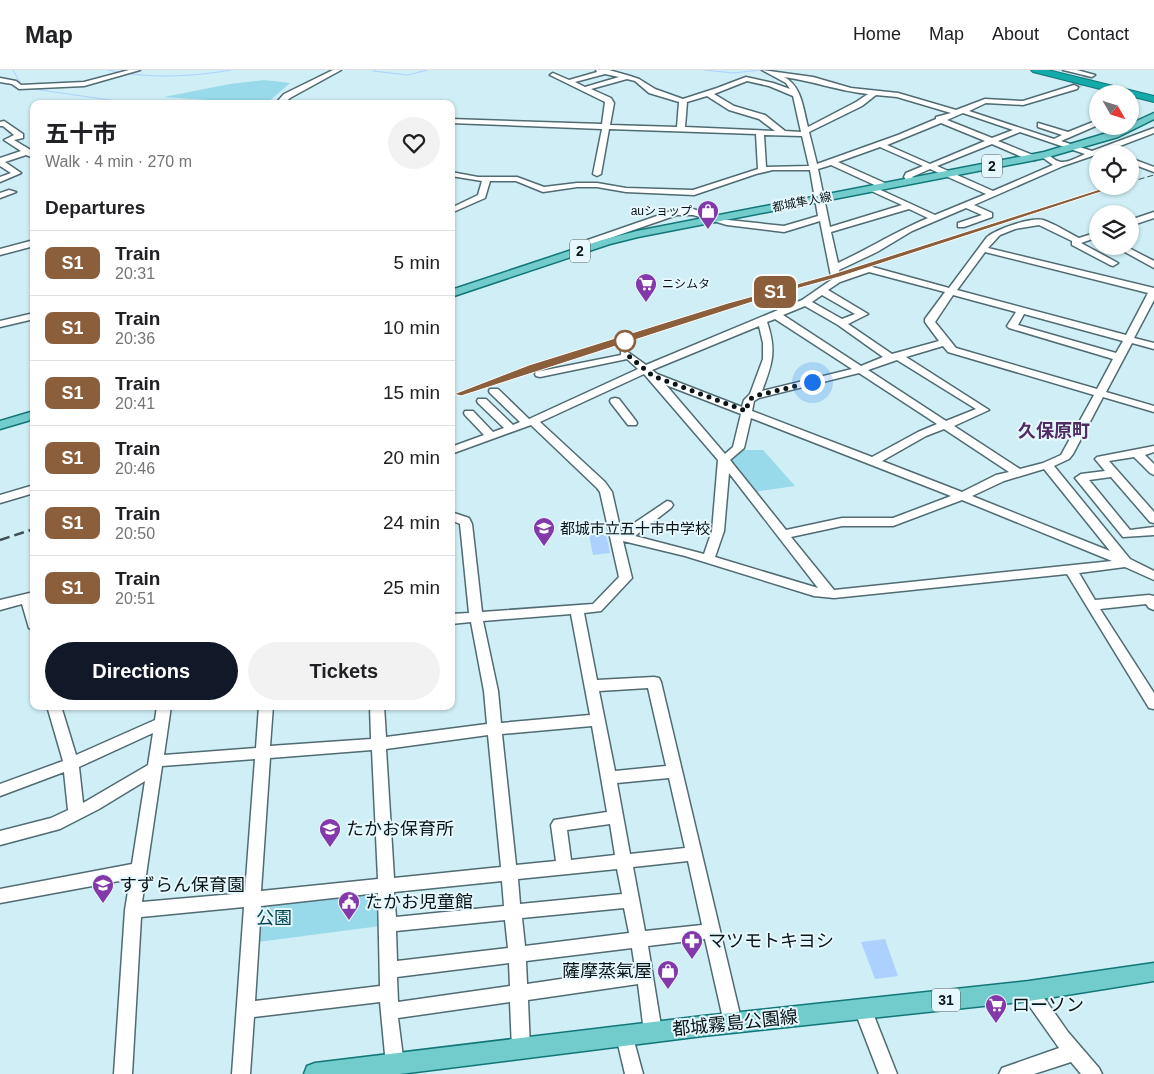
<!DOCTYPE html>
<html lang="en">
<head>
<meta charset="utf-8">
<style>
	:root { --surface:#fff; --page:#f2f2f2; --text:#202124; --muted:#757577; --line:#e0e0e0; --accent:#111827 }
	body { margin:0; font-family:Helvetica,"Noto Sans JP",sans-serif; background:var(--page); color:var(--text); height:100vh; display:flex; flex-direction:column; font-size:19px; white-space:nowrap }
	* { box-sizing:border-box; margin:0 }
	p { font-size:16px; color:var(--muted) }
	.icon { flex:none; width:28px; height:28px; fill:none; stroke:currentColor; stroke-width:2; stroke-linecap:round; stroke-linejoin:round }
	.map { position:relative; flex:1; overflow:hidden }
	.panel { position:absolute; left:30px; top:30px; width:425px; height:610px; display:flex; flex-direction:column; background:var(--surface); border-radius:10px; box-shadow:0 1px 4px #0004 }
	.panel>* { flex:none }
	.badge { padding:0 10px; border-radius:8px; font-size:18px; line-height:32px }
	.needle { width:32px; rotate:129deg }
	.controls { position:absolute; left:1089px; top:15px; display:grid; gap:10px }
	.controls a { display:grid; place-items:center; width:50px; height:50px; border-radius:50%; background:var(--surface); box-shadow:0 1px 4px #0004; font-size:25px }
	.you { position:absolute; width:25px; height:25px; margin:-12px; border:4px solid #fff; border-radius:50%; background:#1a73e8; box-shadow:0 0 0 8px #1a73e833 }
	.map>.badge { position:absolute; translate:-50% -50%; box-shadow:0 0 0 2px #fff }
	h2 { padding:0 15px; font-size:19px; line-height:45px }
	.round { display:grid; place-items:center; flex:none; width:52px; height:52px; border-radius:26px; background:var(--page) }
	.head { display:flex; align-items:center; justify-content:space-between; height:85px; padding:0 15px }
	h1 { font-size:24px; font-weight:700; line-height:38px }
	.action { display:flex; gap:10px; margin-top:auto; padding:10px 15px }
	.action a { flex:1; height:58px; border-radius:30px; background:var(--accent); color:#fff; font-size:20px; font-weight:700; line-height:58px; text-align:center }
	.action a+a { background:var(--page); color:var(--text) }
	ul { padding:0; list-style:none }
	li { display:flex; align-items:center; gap:15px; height:65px; padding:0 15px; border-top:1px solid var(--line) }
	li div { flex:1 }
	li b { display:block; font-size:19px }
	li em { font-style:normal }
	li .badge { min-width:55px; font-weight:700; text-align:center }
	header { display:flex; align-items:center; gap:30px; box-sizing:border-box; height:70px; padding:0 25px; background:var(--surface); border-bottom:1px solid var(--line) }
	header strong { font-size:24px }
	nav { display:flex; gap:28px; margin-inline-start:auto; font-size:18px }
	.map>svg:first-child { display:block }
	.green { fill:#99daea }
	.water { fill:#add1fe }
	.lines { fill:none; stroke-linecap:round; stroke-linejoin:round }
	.stream { stroke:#add1fe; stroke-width:1 }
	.minor-tunnel { stroke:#b1cdd4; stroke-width:8; stroke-dasharray:8 4; stroke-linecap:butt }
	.minor-casing { stroke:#506b72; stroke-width:3 }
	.major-casing { stroke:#117677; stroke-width:3 }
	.highway-casing { stroke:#117677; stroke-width:2 }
	.minor { fill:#fff; fill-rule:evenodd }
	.major { fill:#73cccc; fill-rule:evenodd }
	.highway { fill:#15aaaa; fill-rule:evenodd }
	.rail-far2 { stroke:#3e4e52; stroke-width:1; stroke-dasharray:6 3; stroke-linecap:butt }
	.rail-far1 { stroke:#3e4e52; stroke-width:2; stroke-dasharray:8 4; stroke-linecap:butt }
	.rail { stroke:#3e4e52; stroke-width:2.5; stroke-dasharray:10 5; stroke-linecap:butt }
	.line { fill:#8b5e3c; stroke:#fff }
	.walk { stroke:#0a1518; stroke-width:5; stroke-dasharray:0 9 }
	.stop-dot { fill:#fff; stroke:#8b5e3c; stroke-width:2.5 }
	.labels { text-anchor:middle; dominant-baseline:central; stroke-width:4; stroke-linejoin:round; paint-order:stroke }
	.far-street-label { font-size:12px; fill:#0a1518; stroke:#e6f8fd }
	.far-poi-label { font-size:12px; fill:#0a1518; stroke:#e6f8fd; text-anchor:end }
	.shield { fill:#e6f8fd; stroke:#4c595d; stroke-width:1 }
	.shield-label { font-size:14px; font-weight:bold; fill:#0a1518 }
	.poi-label { font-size:15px; fill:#0a1518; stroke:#e6f8fd; text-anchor:start }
	.quarter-label { font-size:18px; font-weight:bold; fill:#502c64; stroke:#e6f8fd }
	.near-poi-label { font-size:18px; fill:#0a1518; stroke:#e6f8fd; text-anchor:start }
	.near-park-label { font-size:18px; fill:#024551; stroke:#e6f8fd }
	.near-street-label { font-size:18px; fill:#0a1518; stroke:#e6f8fd }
</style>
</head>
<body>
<header>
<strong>Map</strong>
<nav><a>Home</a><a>Map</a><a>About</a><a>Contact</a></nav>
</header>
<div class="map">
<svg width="1154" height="1004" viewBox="0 0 1154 1004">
	<rect width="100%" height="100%" fill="#cfeef5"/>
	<path class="green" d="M 264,10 L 290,13 L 266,34 L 164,27 L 230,14 Z
		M 740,380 L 763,380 L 795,416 L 753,422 L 731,391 Z
		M 387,815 L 388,855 L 250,873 L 253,828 Z"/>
	<path class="water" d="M 606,464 L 610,483 L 593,485 L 589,465 Z
		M 885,869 L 898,906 L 875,909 L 861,872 Z"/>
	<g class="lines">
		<path class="stream" d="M 13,0 L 22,16
			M 108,0 C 148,9 191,7 231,0
			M 705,0 L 733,3 L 761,0
			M 373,1 L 408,5 L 427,0
			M 27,18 L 137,34"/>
		<path class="minor-tunnel" d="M 1074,17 L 1090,6"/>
		<g class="minor-casing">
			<path id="minor" d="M 129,0 L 140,0 L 84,16 L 19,19 L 12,14 L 0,12 L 0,8 L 16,11 L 21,15 L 84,12 Z
				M 333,0 L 341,0 L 290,28 L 283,34 L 275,34 L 284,24 Z
				M 596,0 L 609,0 L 630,6 L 639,9 L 655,19 L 683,29 L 717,18 L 746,7 L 773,13 L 790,19 L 786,13 L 762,0 L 813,7 L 851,18 L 898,23 L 956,40 L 985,29 L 1023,31 L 1074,15 L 1078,17 L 1077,19 L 1023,35 L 986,33 L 969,41 L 1054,69 L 1062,65 L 1038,57 L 1038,53 L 1068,62 L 1098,50 L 1098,55 L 1061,71 L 1092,81 L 1154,58 L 1154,63 L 1112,79 L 1120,84 L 1105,82 L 1098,84 L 1063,96 L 974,135 L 992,143 L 992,147 L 964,157 L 958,157 L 958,153 L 982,145 L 966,138 L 912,161 L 877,182 L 839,200 L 841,206 L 869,196 L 949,218 L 987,167 C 996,159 1031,147 1043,150 C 1055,154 1067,162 1079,168 L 1098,162 L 1098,167 L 1081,173 L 1118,193 L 1113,196 L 1110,195 L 1072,175 L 1072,171 L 1039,155 L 1015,159 L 1000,165 L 988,178 L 1154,218 L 1154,230 L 1134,268 L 1154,273 L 1154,279 L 1132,273 L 1106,322 L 1154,336 L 1154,342 L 1103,327 L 1073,384 L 1069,389 L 1054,396 L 1130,489 L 1154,501 L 1154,510 L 1125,497 L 1079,503 L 1095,530 L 1149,525 L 1154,526 L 1154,540 L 1149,538 L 1146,534 L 1100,539 L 1154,623 L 1154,639 L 1149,638 L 1067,504 L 834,528 L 814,526 L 685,486 L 623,471 L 632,508 L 601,541 L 584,543 L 597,610 L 654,607 L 659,608 L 661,612 L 742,953 L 739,959 L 733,961 L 727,959 L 724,953 L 705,869 L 648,876 L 662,962 L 659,968 L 653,970 L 647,968 L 644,962 L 638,914 L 528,930 L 530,979 L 527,985 L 521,988 L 515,985 L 512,979 L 510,932 L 398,948 L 404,995 L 401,1001 L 395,1004 L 389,1001 L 386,995 L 380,932 L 254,947 L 250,1004 L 232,1004 L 244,837 L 141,847 L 132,1004 L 114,1004 L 125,840 L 130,809 L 0,833 L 0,819 L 132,794 L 145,711 L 99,739 L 60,759 L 0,775 L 0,761 L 51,748 L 68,740 L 64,702 L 0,726 L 0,714 L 63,691 L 47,636 L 61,636 L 76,685 L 155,650 L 157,636 L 171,636 L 164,685 L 256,678 L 259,636 L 273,636 L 270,676 L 371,669 L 370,636 L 384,636 L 386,667 L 487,654 L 484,621 L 471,552 L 451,554 L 451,544 L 469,543 L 460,454 L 451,450 L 451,442 L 469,448 L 472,454 L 482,542 L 593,534 L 619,507 L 600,422 L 597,418 L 531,355 L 451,384 L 451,377 L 484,365 L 465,345 L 464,343 L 465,341 L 473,341 L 493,362 L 504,358 L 478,333 L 477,331 L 478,329 L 486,329 L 513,355 L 520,352 L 490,323 L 489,321 L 490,319 L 498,319 L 529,349 L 638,299 L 627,289 L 540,307 L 536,306 L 535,304 L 536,302 L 621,285 L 621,281 L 625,280 L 646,295 L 802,230 L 834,208 L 831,206 L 820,151 L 784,162 L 727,155 L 693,145 L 677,145 L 587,176 L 586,182 L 580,182 L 579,173 L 677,139 L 693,139 L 728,150 L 784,156 L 818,146 L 810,100 L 773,100 L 756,104 L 694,125 L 626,122 L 597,117 L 577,117 L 543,122 L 516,111 L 490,111 L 485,128 L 451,143 L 451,138 L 478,125 L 482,111 L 451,106 L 451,102 L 478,107 L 517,107 L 544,117 L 577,113 L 597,113 L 626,118 L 693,120 L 758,99 L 756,64 L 609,59 L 601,104 L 597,106 L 593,104 L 602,59 L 451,53 L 451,49 L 602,54 L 605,32 L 550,5 L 553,3 L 569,10 L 597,2 ZM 605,4 L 619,7 L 585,17 L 575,12 ZM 784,7 C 813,11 839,21 868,24 L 856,32 L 808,57 C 803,39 802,16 784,7 ZM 627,9 L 635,11 L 649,23 L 679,32 L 677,57 L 610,55 L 614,33 L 611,28 L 591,19 ZM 747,11 L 769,16 L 793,26 L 801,62 L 785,61 L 765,45 L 734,36 L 714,24 ZM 876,25 L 897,27 L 951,43 L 936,47 L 936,49 L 898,65 L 817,94 L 809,62 L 862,36 ZM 707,26 L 729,40 L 759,49 L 775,61 L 685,57 L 687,32 ZM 963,43 L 1013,60 L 992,68 L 947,50 ZM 941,53 L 985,71 L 930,94 L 887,75 ZM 1020,62 L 1085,84 C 1078,87 1068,93 1061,92 C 1053,91 1050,83 1042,83 L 1042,87 L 1053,95 L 993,121 L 937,96 L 992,74 L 1029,90 L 1035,90 L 1035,86 L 998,71 ZM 764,65 L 802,66 L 809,96 L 766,97 ZM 880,77 L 923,96 L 906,103 L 904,107 L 909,113 L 916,111 L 912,107 L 930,99 L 986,124 L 935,145 L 872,116 L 868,118 L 869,120 L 902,135 L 830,157 L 818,99 L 831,95 L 881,118 L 887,118 L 887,114 L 838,92 ZM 909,139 L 928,148 C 897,161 868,179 838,193 L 831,162 ZM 985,182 L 1148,223 L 1126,265 L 957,220 ZM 869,202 L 945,222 L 925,249 L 925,252 L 939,271 L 892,284 L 848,254 L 868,244 L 828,220 L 840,212 ZM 822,225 L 855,244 L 842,249 L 812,232 ZM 953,225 L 1016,242 L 1007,256 L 1009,258 L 1113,289 L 1097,319 L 956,278 L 935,252 ZM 805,236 L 838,255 L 883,287 L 861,296 L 783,245 ZM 1024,244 L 1123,271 L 1116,283 L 1018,255 ZM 775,249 L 852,299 L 762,321 C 772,294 777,281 767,252 ZM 759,256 L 763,273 L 763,289 L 750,324 L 744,330 L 742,337 L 657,304 L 652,300 ZM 943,276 L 948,282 L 1094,325 L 1061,385 L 1043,393 L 1020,399 L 954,356 L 989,340 L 906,287 ZM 897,290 L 976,339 L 946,351 L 868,300 ZM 859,303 L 937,354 L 918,362 L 872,387 L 752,341 L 754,331 L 759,328 ZM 644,304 L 718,390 L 712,461 L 704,484 L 635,466 L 671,438 L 673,435 L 671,432 L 667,431 L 621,462 L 612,422 L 605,412 L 540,352 ZM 666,315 L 741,344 L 733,377 L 725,384 ZM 751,348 L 951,426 L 893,448 L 842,448 L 786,460 L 730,390 L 744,378 ZM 944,359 L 1009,402 L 996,405 L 962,422 L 882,391 L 926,366 ZM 1044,399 L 1110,481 L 972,426 L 1004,411 ZM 729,403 L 818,518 L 715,487 L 724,461 ZM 962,430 L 1112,491 L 834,520 L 791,467 L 842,456 L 893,456 ZM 571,544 L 590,645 L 501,653 L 498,621 L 483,551 ZM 648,618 L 666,696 L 615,701 L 599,621 ZM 592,656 L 607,742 L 554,750 L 551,755 L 556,791 L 516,795 L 502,664 ZM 153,663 L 148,695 L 83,733 L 79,697 ZM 488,665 L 501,797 L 394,808 L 386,679 ZM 372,680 L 378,809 L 261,821 L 270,688 ZM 255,689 L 245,823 L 142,832 L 162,696 ZM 669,708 L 685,778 L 630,784 L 617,713 ZM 610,754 L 615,785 L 571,790 L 567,760 ZM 688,791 L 702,855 L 645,861 L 633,797 ZM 617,799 L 622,824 L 520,834 L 518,809 ZM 502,811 L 504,836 L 396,847 L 394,822 ZM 378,823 L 380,916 L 255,931 L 261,836 ZM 624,838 L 629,863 L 525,876 L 522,848 ZM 505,850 L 508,878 L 397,891 L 396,861 ZM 632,878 L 635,898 L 527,914 L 526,891 ZM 509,893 L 510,916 L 398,932 L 397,907 Z
				M 1063,0 L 1077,0 L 1095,5 L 1092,7 Z
				M 4,51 L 23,64 L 23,68 L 14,70 L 34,82 L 34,88 L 26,85 L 5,92 L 21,103 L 0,112 L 0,107 L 11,103 L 0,96 L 0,88 L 21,81 L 4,70 L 14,65 L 3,56 L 0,56 L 0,52 Z
				M 1130,88 L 1154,97 L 1154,102 L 1130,93 Z
				M 9,120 L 16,122 L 0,128 L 0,123 Z
				M 1154,142 L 1154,148 L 1130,156 L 1130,150 Z
				M 34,170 L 34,176 L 0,185 L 0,179 Z
				M 1114,176 L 1125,176 L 1154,191 L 1154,198 Z
				M 34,243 L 34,249 L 0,257 L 0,251 Z
				M 615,328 L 619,329 L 636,351 L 637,353 L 636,355 L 628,355 L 611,333 L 610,331 L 611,329 Z
				M 1154,376 L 1154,382 L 1145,385 L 1154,394 L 1154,405 L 1150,403 L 1134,387 L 1109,391 L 1154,442 L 1154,453 L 1150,452 L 1111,407 L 1089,410 L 1130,460 L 1154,457 L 1154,465 L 1123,467 L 1075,408 L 1081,404 L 1105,401 L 1095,389 L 1097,387 Z
				M 34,415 L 34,423 L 0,433 L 0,425 Z
				M 34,522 L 34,560 L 29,558 L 22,534 L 0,540 L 0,530 Z
				M 1029,913 L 1035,915 L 1068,962 L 1099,998 L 1102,1004 L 1081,1004 L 1071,992 L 1034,1004 L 999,1004 L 1002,998 L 1059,978 L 1023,927 L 1020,921 L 1023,915 Z
				M 863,931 L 869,933 L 897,1004 L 879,1004 L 854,939 L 857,933 Z
				M 625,957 L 631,960 L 643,1004 L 625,1004 L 616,966 L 619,960 Z"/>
		</g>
		<g class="major-casing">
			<path id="major" d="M 1154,43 L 1154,49 L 1118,67 L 1045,88 L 638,167 L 610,174 L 451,227 L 451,220 L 602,170 L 637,161 L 1044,82 L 1130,56 L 1130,54 Z
				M 34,341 L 34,349 L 0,359 L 0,351 Z
				M 1154,893 L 1154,911 L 1029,931 L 703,966 L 400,1004 L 304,1004 L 307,996 L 315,993 L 703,946 L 1029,911 Z"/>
		</g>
		<g class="highway-casing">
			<path id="highway" d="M 1031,0 L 1048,0 L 1154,26 L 1154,32 L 1130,26 L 1130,24 L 1120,24 L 1033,2 Z"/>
		</g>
		<use href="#minor" class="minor"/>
		<use href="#major" class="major"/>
		<use href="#highway" class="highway"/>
		<path class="rail-far2" d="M 1130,112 L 1154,105
			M 950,169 L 1116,116"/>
		<path class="rail-far1" d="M 458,324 L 532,296 L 730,234 L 836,206 L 954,168"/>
		<path class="rail" d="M 0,470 L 34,459"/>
	</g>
	<path class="line" d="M 1113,115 L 1119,116 L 839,207 L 774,225 L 461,326 L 454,324 L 529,295 L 728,233 L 833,204 Z"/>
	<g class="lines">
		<path class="walk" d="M 625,271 L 625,283 L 653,306 L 746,341 L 749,330 L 755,326 L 812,312"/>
	</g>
	<defs>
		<g id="shop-pin" transform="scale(1.125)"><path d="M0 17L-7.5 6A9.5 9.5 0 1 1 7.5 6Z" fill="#8439aa" stroke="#e6f8fd"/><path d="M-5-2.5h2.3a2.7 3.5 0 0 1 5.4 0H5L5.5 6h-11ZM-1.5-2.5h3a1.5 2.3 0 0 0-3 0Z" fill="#fff"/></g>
		<g id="supermarket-pin" transform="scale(1.125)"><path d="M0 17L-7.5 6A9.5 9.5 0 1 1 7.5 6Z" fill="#8439aa" stroke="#e6f8fd"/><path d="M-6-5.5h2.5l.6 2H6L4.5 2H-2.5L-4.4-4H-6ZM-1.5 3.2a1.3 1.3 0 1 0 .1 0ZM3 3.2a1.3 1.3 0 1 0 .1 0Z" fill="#fff"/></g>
		<g id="school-pin" transform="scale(1.125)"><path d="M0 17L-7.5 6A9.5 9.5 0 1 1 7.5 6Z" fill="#8439aa" stroke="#e6f8fd"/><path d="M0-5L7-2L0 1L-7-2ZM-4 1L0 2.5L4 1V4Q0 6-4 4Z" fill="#fff"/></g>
		<g id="civic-pin" transform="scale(1.125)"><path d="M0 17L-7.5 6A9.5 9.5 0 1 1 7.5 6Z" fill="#8439aa" stroke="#e6f8fd"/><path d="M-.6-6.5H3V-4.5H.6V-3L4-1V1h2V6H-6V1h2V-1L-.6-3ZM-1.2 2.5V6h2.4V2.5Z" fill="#fff"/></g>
		<g id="pharmacy-pin" transform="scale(1.125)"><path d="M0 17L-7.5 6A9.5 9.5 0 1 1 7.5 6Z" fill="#8439aa" stroke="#e6f8fd"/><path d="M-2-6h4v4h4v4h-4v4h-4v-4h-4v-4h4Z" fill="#fff"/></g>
	</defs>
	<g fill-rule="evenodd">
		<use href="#shop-pin" x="708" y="141"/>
		<use href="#supermarket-pin" x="646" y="214"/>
		<use href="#school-pin" x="544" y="458"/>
		<use href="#school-pin" x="330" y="759"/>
		<use href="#school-pin" x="103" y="815"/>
		<use href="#civic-pin" x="349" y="832"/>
		<use href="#pharmacy-pin" x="692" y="871"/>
		<use href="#shop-pin" x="668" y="901"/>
		<use href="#supermarket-pin" x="996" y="935"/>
	</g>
	<circle class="stop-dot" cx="625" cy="271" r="10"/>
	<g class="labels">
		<g class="far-street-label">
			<text transform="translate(802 132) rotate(-11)">都城隼人線</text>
		</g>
		<g class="far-poi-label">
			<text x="692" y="141">auショップ</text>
			<text x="662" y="214" text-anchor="start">ニシムタ</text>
		</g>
		<g class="shield">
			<rect x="982" y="84.5" width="20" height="23" rx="4"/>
			<rect x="570" y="169.5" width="20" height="23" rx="4"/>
			<rect x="932" y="918.5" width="28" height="23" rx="4"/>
		</g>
		<g class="shield-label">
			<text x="992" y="96">2</text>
			<text x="580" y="181">2</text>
			<text x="946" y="930">31</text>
		</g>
		<g class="poi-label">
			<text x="560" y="458">都城市立五十市中学校</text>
		</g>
		<g class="quarter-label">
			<text x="1054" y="361">久保原町</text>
		</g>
		<g class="near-poi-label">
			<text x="346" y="759">たかお保育所</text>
			<text x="119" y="815">すずらん保育園</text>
			<text x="365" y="832">たかお児童館</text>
			<text x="708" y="871">マツモトキヨシ</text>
			<text x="652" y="901" text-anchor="end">薩摩蒸氣屋</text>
			<text x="1012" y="935">ローソン</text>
		</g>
		<g class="near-park-label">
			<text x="274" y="848">公園</text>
		</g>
		<g class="near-street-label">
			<text transform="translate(735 953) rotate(-6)">都城霧島公園線</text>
		</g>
	</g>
</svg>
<div class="controls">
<a><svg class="needle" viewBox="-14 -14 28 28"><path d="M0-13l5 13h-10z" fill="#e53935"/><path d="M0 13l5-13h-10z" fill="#757577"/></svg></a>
<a><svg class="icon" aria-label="locate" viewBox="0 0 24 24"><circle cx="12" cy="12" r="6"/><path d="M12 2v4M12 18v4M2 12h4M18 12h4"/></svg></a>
<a><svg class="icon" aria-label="layers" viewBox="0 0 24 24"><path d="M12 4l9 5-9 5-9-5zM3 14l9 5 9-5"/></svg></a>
</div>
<div class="you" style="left:812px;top:312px"></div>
<b class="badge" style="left:775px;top:222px;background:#8b5e3c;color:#fff">S1</b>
<section class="panel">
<div class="head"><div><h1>五十市</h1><p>Walk · 4 min · 270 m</p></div><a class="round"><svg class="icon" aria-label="heart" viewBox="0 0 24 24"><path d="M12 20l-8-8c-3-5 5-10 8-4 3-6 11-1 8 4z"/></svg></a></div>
<h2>Departures</h2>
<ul>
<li><span class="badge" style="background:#8b5e3c;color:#fff">S1</span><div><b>Train</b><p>20:31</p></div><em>5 min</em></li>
<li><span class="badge" style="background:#8b5e3c;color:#fff">S1</span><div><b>Train</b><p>20:36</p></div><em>10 min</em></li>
<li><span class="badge" style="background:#8b5e3c;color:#fff">S1</span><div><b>Train</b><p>20:41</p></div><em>15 min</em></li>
<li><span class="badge" style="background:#8b5e3c;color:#fff">S1</span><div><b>Train</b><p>20:46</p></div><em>20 min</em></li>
<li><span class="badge" style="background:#8b5e3c;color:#fff">S1</span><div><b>Train</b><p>20:50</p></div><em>24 min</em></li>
<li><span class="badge" style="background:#8b5e3c;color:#fff">S1</span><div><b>Train</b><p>20:51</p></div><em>25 min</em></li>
</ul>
<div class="action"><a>Directions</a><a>Tickets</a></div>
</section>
</div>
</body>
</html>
